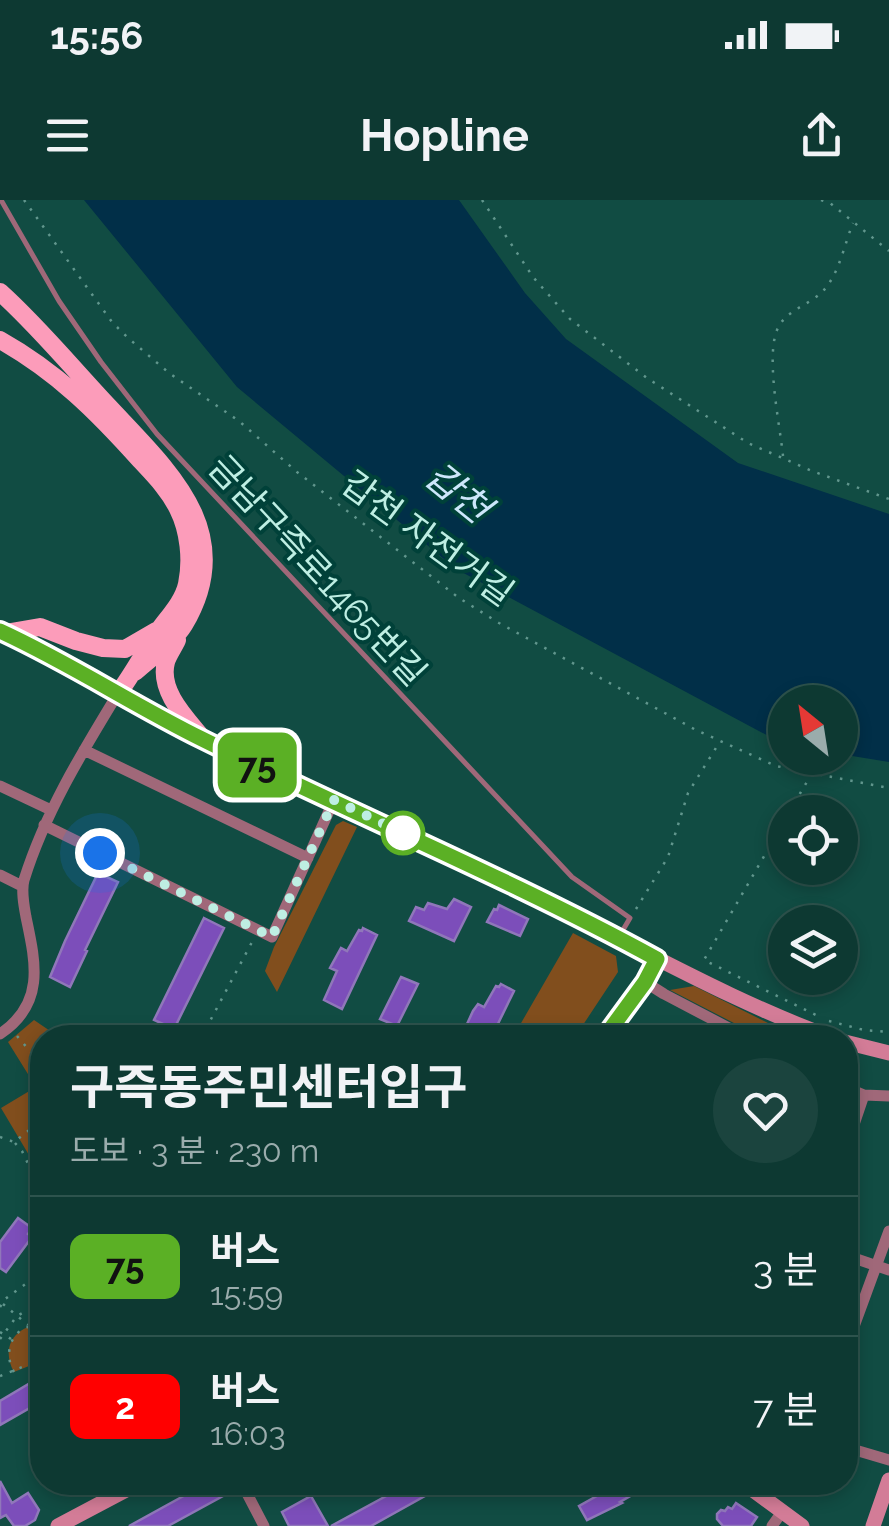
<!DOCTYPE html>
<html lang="ko">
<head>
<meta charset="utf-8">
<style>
	:root { --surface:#0d3932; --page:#1b443e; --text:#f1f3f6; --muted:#9aacac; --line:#2d534d }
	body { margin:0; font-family:Raleway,"Noto Sans KR",sans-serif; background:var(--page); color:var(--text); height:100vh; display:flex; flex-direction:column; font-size:38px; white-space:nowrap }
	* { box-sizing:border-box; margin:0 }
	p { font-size:32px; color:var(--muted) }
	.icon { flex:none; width:55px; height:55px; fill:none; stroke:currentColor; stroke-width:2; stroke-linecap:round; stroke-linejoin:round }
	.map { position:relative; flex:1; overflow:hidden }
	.panel { position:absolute; left:30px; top:825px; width:828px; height:470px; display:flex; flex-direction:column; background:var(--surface); border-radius:40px; box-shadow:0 5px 15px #0003,0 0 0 2px var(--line) }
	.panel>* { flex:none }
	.badge { padding:0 20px; border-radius:15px; font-size:35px; line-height:65px }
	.needle { width:65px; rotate:330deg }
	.buttons { position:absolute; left:768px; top:485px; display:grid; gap:20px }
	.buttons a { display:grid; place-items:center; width:90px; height:90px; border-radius:50%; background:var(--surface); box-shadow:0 5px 15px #0003,0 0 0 2px var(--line); font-size:50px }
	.you { position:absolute; width:50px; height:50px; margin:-25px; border:8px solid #fff; border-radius:50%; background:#1a73e8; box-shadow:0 0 0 15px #1a73e833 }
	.map>.badge { position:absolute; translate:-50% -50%; box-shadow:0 0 0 5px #fff }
	.round { display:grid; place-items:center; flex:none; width:105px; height:105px; border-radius:52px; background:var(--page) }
	.head { display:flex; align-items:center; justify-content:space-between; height:170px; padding:0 40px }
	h1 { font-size:48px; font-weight:700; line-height:75px }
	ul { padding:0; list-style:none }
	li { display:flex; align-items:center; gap:30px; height:140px; padding:0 40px; border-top:2px solid var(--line) }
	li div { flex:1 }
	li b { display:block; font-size:38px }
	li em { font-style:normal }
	li .badge { min-width:110px; font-weight:700; text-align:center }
	.status { display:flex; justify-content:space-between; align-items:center; height:70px; padding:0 50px; background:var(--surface); direction:ltr }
	.status svg { height:28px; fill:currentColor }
	header { display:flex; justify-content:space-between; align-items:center; height:130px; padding:0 40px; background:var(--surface); font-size:45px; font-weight:700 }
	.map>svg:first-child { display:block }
	.green { fill:#814e1d }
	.water { fill:#012f48 }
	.building { fill:#7c4eba; stroke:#9077ba; stroke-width:2.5 }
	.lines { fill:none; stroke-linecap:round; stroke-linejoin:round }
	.path { stroke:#61968d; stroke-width:2.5; stroke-dasharray:2.5 8; stroke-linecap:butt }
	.service { stroke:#a06879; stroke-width:5 }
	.minor { stroke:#a06879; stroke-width:11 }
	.secondary { stroke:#d37c97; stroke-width:15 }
	.trunk { stroke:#fc9cba; stroke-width:18 }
	.line-casing { stroke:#fff; stroke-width:22 }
	.line { stroke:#5bb025; stroke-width:15 }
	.walk { stroke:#beeee3; stroke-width:10; stroke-dasharray:0 18 }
	.stop-dot { fill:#fff; stroke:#5bb025; stroke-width:5 }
	.labels { text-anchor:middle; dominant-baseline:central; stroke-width:8; stroke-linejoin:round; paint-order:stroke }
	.street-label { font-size:35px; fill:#beeee3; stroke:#004139 }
	.water-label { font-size:38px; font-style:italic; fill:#cde7fb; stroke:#004139 }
</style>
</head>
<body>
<div class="status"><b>15:56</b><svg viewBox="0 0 49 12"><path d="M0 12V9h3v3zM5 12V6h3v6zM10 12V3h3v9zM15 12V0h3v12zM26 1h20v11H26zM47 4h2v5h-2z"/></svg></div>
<header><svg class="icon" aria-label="menu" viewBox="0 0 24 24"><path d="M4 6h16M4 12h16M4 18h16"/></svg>Hopline<svg class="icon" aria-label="share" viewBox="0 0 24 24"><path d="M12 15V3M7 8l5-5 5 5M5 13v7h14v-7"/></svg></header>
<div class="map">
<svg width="889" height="1326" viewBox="0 0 889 1326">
	<rect width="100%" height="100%" fill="#114c43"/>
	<path class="green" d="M 343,621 L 357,627 L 277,792 L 265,771 L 274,747 L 336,625 Z
		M 573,733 L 616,756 L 618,772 L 575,837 L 513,837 Z
		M 694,786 L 796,837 L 761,837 L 670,790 Z
		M 34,820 L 59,837 L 42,838 L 42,970 L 39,972 L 1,908 L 36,887 L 8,842 Z
		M 35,1125 L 42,1127 L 37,1150 L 39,1162 L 14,1172 C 2,1151 11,1130 35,1125 Z"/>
	<path class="water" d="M 84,0 L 459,0 L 525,93 L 566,139 L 738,263 L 889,314 L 889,562 L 840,554 L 840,502 L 785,502 L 785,541 L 774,539 L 456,369 L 237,187 Z"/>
	<path class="building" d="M 98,673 L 118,682 L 85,750 L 87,751 L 70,787 L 50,777 L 65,741 Z
		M 454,699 L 471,707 L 454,741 L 409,721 L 416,707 L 424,710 L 428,703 L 447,709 Z
		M 499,705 L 528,719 L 520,736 L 487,722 L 494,709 L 497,710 Z
		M 204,718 L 224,728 L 174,829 L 154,820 Z
		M 363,728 L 377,735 L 342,809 L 324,800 L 337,771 L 330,768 L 341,748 L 347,751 L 359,730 L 362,731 Z
		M 401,777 L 418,784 L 397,826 L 380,819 Z
		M 501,784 L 514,791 L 491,838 L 471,838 L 474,827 L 467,824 L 473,811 L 478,804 L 484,807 L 496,786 L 499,787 Z
		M 18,1018 L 32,1028 L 28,1034 L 32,1037 L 6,1072 L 0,1068 L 0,1042 Z
		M 42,1176 L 42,1201 L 0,1225 L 0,1201 Z
		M 0,1281 L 12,1303 L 28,1293 L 39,1310 L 35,1320 L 25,1326 L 14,1326 L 6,1315 L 0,1318 Z
		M 209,1282 L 216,1282 L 223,1296 L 168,1326 L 129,1326 Z
		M 412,1282 L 450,1282 L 371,1326 L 331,1326 Z
		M 622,1282 L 655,1282 L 620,1302 L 622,1303 L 587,1320 L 579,1306 Z
		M 311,1296 L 328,1326 L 289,1326 L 282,1312 Z
		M 736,1303 L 757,1317 L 751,1326 L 723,1326 L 717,1319 L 717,1314 L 721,1310 L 725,1311 L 728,1307 L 732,1309 Z"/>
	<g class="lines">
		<path class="path" d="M 24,0 L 112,122 L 127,137 L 169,173 L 239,221 L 297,272 L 459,398 L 499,423 L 696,530 L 776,566 L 889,588
			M 482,0 L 533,77 L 570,119 L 647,178 L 748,243 L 812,271 L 889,299
			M 821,0 L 830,3 L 889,51
			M 783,256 C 780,225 764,151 779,126 C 788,110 808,105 821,93 C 839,76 844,45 853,23
			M 789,612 L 811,575
			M 785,620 L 704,760 L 822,818
			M 636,709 L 668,657 L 688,593 L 719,543
			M 829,821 L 864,830 L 889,832
			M 17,836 L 42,865
			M 92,838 L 92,836
			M 201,838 L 252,742
			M 42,882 L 37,904 L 42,905
			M 0,937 L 14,942 L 42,920
			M 15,943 L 22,951 L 30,968
			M 3,1104 L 28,1125
			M 0,1107 L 5,1099 L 42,1072
			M 0,1132 L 11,1139
			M 0,1139 L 17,1116 L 24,1112
			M 14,1172 C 1,1150 15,1121 42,1127
			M 0,1176 L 42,1159"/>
		<path class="service" d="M 1,0 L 59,101 L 101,162 L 157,234 L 572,677 L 630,718 L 620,735"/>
		<path class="minor" d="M 84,550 L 308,658
			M 0,586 L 51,610
			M 44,625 L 272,737 L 334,600
			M 0,675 L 22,686
			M 645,782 L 664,794 L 748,838
			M 0,834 C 45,804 36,764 26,717 C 24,706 21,691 24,680 C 45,613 81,554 117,495
			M 845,887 L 864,895 L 889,896
			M 845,951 L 864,895
			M 845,1055 L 889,1070
			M 845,1151 L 889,1031
			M 845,1247 L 889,1260
			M 241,1282 L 264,1326
			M 772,1326 L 782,1312"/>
		<path class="secondary" d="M 4,432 C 72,465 135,506 203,540 C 321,598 441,651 559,709 C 649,753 738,804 833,838
			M 604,838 L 645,782 L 657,759
			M 845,842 L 889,853
			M 742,1282 L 802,1326
			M 58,1326 L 141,1282
			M 873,1326 L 889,1280"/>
		<path class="trunk" d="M 0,92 C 39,127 74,170 110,208 C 169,271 239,333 184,425 C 173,443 150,458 135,472
			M 0,140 C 57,172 97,212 140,260 C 154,275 169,290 178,309 C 189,331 192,360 187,384 C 183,402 169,416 159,430 C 144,452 133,474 117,495
			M 5,433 L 40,427 L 76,441 L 103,448 L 125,449 L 156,431
			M 177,440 C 174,447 168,455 166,462 C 158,492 188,520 204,540"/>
	</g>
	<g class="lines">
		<g class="line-casing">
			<path id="line" d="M 0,431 C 70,463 133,505 202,539 C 353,614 509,678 657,759 L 645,782 L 604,838"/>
		</g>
		<use href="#line" class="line"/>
		<path class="walk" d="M 100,653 L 272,737 L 334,600 L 403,633"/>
	</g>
	<circle class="stop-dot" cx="403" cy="633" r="20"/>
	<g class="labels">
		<g class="street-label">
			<text transform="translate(428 338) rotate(36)">갑천 자전거길</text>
			<text transform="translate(318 370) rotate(47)">금남구즉로1465번길</text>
		</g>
		<g class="water-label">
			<text transform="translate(458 292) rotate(39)">갑천</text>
		</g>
	</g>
</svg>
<div class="buttons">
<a><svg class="needle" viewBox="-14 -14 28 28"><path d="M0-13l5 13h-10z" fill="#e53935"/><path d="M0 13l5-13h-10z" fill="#9aacac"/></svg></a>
<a><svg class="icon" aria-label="locate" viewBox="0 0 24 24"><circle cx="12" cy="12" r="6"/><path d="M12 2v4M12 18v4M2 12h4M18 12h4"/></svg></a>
<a><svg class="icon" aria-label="layers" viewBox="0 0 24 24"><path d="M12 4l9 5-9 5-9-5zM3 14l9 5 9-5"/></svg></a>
</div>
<div class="you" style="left:100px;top:653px"></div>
<b class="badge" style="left:257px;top:565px;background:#5bb025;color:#111">75</b>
<section class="panel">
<div class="head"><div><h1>구즉동주민센터입구</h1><p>도보 · 3 분 · 230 m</p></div><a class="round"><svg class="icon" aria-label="heart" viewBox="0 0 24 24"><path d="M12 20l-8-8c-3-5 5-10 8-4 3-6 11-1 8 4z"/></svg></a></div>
<ul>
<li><span class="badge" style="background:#5bb025;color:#111">75</span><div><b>버스</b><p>15:59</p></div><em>3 분</em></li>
<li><span class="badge" style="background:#f00;color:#fff">2</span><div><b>버스</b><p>16:03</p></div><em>7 분</em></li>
</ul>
</section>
</div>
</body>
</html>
